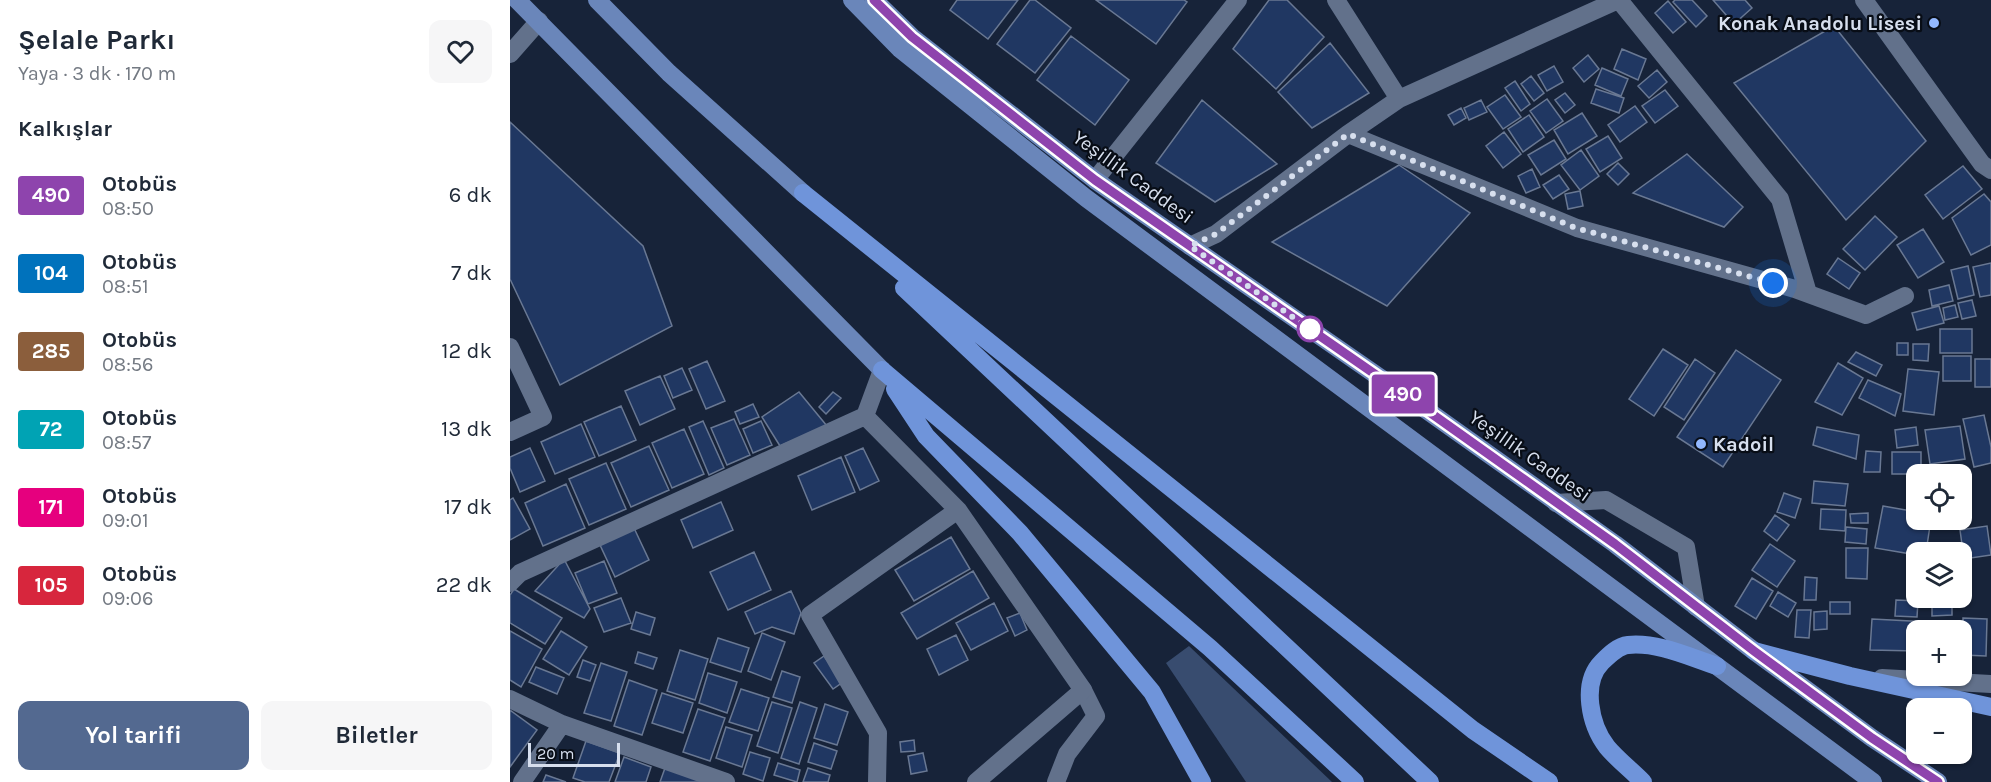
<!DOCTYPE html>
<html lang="tr">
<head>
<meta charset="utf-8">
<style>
	:root { --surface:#fff; --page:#f6f6f7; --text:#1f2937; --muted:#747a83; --accent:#536990 }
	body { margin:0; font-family:Karla,sans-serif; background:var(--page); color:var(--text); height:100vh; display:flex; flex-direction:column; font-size:22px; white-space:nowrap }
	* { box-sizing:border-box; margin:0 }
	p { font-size:20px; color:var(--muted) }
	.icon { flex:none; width:33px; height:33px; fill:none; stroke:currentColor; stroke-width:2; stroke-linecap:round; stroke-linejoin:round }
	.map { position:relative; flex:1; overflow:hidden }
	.sheet { display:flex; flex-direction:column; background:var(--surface); width:510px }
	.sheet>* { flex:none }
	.badge { padding:0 12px; border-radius:4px; font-size:21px; line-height:39px }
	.fabs { position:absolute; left:1396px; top:464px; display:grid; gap:12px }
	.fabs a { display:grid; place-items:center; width:66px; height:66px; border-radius:12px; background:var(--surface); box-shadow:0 2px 4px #0004; font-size:30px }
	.scale { position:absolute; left:18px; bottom:15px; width:92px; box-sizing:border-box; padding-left:6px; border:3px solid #d7dfee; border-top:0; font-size:16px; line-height:21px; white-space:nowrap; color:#d7dfee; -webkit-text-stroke:4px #080d16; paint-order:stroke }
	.you { position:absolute; width:30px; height:30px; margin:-15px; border:4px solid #fff; border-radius:50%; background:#1a73e8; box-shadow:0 0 0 9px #1a73e833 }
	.map>.badge { position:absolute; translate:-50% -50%; box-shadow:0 0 0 3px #fff }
	h2 { padding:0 18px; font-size:22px; line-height:54px }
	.round { display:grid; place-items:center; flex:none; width:63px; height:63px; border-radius:12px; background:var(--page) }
	.summary { display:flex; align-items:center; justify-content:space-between; height:102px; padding:0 18px }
	h1 { font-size:28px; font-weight:700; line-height:45px }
	.button { display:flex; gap:12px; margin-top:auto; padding:12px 18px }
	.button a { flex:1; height:69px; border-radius:12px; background:var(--accent); color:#fff; font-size:24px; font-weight:700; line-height:69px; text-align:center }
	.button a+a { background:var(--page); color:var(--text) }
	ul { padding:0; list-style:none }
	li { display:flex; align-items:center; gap:18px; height:78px; padding:0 18px }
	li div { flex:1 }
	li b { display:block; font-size:22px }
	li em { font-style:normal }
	li .badge { min-width:66px; font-weight:700; text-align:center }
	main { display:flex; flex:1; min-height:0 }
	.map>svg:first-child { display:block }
	.green { fill:#384c6f }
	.building { fill:#203762; stroke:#697893; stroke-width:1.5 }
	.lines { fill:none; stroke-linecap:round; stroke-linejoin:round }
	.lane { stroke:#62718b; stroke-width:18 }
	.street { stroke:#62718b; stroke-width:18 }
	.primary { stroke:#6a86ba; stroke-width:18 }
	.highway { stroke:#6f94da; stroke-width:18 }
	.line-casing { stroke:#fff; stroke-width:14 }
	.line { stroke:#8e44ad; stroke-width:9 }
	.walk { stroke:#d7dfee; stroke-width:6; stroke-dasharray:0 10.8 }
	.poi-dot { fill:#92b7fd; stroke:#080d16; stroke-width:2 }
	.stop-dot { fill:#fff; stroke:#8e44ad; stroke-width:3 }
	.labels { text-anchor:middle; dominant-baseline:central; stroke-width:4.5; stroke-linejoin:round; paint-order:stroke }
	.poi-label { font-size:20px; font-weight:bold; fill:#d7dfee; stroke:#080d16; text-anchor:end }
	.street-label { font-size:20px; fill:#d7dfee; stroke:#080d16 }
</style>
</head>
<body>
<main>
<section class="sheet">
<div class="summary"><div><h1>Şelale Parkı</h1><p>Yaya · 3 dk · 170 m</p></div><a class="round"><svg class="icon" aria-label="heart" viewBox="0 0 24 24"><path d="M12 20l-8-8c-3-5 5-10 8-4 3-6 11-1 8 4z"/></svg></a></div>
<h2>Kalkışlar</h2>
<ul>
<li><span class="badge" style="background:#8e44ad;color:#fff">490</span><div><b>Otobüs</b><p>08:50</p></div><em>6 dk</em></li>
<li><span class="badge" style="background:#0072bc;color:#fff">104</span><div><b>Otobüs</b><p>08:51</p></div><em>7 dk</em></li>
<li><span class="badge" style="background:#8b5e3c;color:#fff">285</span><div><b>Otobüs</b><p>08:56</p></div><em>12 dk</em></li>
<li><span class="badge" style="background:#00a3b4;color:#fff">72</span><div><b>Otobüs</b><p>08:57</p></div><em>13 dk</em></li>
<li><span class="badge" style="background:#e6007e;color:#fff">171</span><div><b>Otobüs</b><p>09:01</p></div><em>17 dk</em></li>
<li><span class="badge" style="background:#d7263d;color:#fff">105</span><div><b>Otobüs</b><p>09:06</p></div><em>22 dk</em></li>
</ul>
<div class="button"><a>Yol tarifi</a><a>Biletler</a></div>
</section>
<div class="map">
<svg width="1481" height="782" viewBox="0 0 1481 782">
	<rect width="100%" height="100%" fill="#172339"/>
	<path class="green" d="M 679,646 L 822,782 L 736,782 L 656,663 Z"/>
	<path class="building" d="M 447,0 L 508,0 L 478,39 L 440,10 Z
		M 520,0 L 525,0 L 561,28 L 525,73 L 487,44 Z
		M 586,0 L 674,0 L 677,2 L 646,44 Z
		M 759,0 L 777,0 L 814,37 L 766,89 L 723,49 Z
		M 1165,0 L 1182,0 L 1197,16 L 1186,27 L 1163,2 Z
		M 1203,0 L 1235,0 L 1242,8 L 1224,24 Z
		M 1158,1 L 1176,22 L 1163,33 L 1145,13 Z
		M 1324,26 L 1416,141 L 1336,220 L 1224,83 Z
		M 561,36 L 619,80 L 585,125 L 527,80 Z
		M 820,43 L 859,93 L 802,128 L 768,92 Z
		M 1112,49 L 1136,59 L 1128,80 L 1104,69 Z
		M 1078,55 L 1089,69 L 1074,82 L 1063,68 Z
		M 1044,66 L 1053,82 L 1037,91 L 1028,75 Z
		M 1092,68 L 1118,79 L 1111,96 L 1085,85 Z
		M 1147,70 L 1157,82 L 1139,98 L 1128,86 Z
		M 1021,76 L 1034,93 L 1024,101 L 1011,84 Z
		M 1005,81 L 1020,104 L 1011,111 L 995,88 Z
		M 1086,89 L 1114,98 L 1109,113 L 1081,103 Z
		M 1155,90 L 1168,106 L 1145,123 L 1132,106 Z
		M 1055,93 L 1065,105 L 1055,113 L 1045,100 Z
		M 995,95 L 1011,117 L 993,129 L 977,107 Z
		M 1037,99 L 1053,121 L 1036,133 L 1020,111 Z
		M 692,100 L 767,164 L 705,202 L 646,163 Z
		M 971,100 L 977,112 L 959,120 L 954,108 Z
		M 1125,106 L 1137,122 L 1110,142 L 1098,125 Z
		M 951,108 L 956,118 L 944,125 L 938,115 Z
		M 1072,113 L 1087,136 L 1058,154 L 1044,130 Z
		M 1019,115 L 1034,137 L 1013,152 L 998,129 Z
		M 0,122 L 133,246 L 162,326 L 50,385 L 0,279 Z
		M 994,132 L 1011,154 L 993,168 L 976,146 Z
		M 1098,136 L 1112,158 L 1090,172 L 1076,149 Z
		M 1044,140 L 1056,159 L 1031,175 L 1018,155 Z
		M 1071,150 L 1089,176 L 1070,190 L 1051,165 Z
		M 1177,154 L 1233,207 L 1214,227 L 1123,193 Z
		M 1108,163 L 1119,174 L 1108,185 L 1097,174 Z
		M 889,165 L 960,213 L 877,306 L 762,242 Z
		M 1453,166 L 1472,189 L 1433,219 L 1415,195 Z
		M 1022,169 L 1030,187 L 1016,193 L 1008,176 Z
		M 1049,175 L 1059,189 L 1043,199 L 1033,185 Z
		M 1070,191 L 1073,206 L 1058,209 L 1055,194 Z
		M 1474,194 L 1481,202 L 1481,245 L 1461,255 L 1442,218 Z
		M 1365,216 L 1387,237 L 1355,270 L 1333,249 Z
		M 1413,229 L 1434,262 L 1408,278 L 1387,245 Z
		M 1328,258 L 1350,273 L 1339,289 L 1317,274 Z
		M 1481,263 L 1481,295 L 1470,297 L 1463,267 Z
		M 1458,266 L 1464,295 L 1448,299 L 1441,270 Z
		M 1439,285 L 1443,301 L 1422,306 L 1419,290 Z
		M 1462,300 L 1466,316 L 1452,319 L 1448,303 Z
		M 1445,305 L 1448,317 L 1435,320 L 1433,308 Z
		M 1429,306 L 1434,323 L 1407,330 L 1402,313 Z
		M 1430,329 L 1462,329 L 1462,353 L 1430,353 Z
		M 1387,343 L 1398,343 L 1398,355 L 1387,355 Z
		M 1403,344 L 1419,344 L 1418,361 L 1403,360 Z
		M 1153,349 L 1178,365 L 1144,416 L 1119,399 Z
		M 1226,350 L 1271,380 L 1213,467 L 1167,437 Z
		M 1346,352 L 1372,365 L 1366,376 L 1338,362 Z
		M 1433,356 L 1461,356 L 1461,381 L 1433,381 Z
		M 1185,359 L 1205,373 L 1174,420 L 1154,407 Z
		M 1465,359 L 1481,359 L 1481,387 L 1465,387 Z
		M 197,361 L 215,401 L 196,409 L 179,369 Z
		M 1328,363 L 1353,378 L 1332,415 L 1305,402 Z
		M 172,368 L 182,390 L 163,398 L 154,376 Z
		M 1398,369 L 1429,372 L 1424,415 L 1393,411 Z
		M 150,376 L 165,409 L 130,425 L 115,391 Z
		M 1358,380 L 1391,394 L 1385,416 L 1349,398 Z
		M 289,392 L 317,426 L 270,446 L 252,417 Z
		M 323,392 L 331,398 L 316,414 L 309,407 Z
		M 243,404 L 249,417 L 230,424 L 225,412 Z
		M 111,406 L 126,440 L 89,456 L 74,422 Z
		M 1474,415 L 1481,447 L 1481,463 L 1464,467 L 1453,419 Z
		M 224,419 L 240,455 L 217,465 L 201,428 Z
		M 193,421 L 214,468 L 199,475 L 179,427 Z
		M 251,421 L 262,445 L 243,453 L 233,429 Z
		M 71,424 L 85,457 L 45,474 L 31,442 Z
		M 1450,426 L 1455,459 L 1420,464 L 1415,430 Z
		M 1307,427 L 1349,435 L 1346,459 L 1303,445 Z
		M 1406,427 L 1408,445 L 1387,448 L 1385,430 Z
		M 174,429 L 194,474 L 162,488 L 142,443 Z
		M 139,446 L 159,490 L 121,507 L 101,463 Z
		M 20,448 L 35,481 L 10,492 L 0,468 L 0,457 Z
		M 353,448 L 369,481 L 350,490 L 335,456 Z
		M 1356,451 L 1371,452 L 1370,472 L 1354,472 Z
		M 1382,452 L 1411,452 L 1411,474 L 1382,474 Z
		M 331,457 L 345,492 L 302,510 L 288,476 Z
		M 96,463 L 116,509 L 79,525 L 59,479 Z
		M 1304,481 L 1338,484 L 1335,506 L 1302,503 Z
		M 56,484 L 75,528 L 33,546 L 15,503 Z
		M 1274,493 L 1291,499 L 1285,518 L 1267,512 Z
		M 3,498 L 20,529 L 0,540 L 0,500 Z
		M 211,502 L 223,530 L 183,548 L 171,520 Z
		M 1373,506 L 1407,512 L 1407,519 L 1421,519 L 1416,552 L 1407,552 L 1407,555 L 1365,548 Z
		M 1311,509 L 1336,510 L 1335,531 L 1310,529 Z
		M 1358,513 L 1358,523 L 1341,523 L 1340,514 Z
		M 1265,515 L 1279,525 L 1267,541 L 1254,531 Z
		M 1477,526 L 1481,555 L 1454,559 L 1450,530 Z
		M 1336,527 L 1357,529 L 1356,544 L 1335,542 Z
		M 124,528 L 139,560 L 105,577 L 90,545 Z
		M 441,537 L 460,569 L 404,601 L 385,570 Z
		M 1260,544 L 1285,561 L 1267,587 L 1242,570 Z
		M 1336,548 L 1358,548 L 1357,579 L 1336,578 Z
		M 244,552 L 261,590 L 218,610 L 200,572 Z
		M 54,559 L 80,609 L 74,618 L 25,591 Z
		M 94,561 L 107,593 L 78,604 L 65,573 Z
		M 463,571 L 479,598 L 407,639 L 391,613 Z
		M 1295,577 L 1307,578 L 1306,600 L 1294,600 Z
		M 1242,578 L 1263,591 L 1246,619 L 1225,606 Z
		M 4,589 L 52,618 L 35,644 L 0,623 L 0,595 Z
		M 281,591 L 291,613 L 284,634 L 262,627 L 245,634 L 235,612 Z
		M 1268,592 L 1286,603 L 1278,617 L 1260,606 Z
		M 111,598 L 121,623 L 94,632 L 84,608 Z
		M 1386,600 L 1408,601 L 1407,617 L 1385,616 Z
		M 1320,602 L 1340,602 L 1340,614 L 1320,614 Z
		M 1442,602 L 1442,615 L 1422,616 L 1422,603 Z
		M 484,603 L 498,631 L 461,650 L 446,623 Z
		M 1287,610 L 1301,610 L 1299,638 L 1285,637 Z
		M 1317,611 L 1317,629 L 1304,630 L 1304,612 Z
		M 126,612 L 145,618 L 140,635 L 121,629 Z
		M 510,613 L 517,630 L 505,636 L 497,618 Z
		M 1453,618 L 1477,619 L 1476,656 L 1453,655 Z
		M 1362,619 L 1420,622 L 1420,630 L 1407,630 L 1407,651 L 1360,650 Z
		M 0,631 L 32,649 L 11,687 L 0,680 Z
		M 51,631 L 77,647 L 59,675 L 33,659 Z
		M 252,633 L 275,642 L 261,680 L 238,671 Z
		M 446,635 L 458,660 L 429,675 L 417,649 Z
		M 208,638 L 239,648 L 231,672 L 200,662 Z
		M 170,650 L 198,659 L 185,700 L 157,691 Z
		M 128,652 L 147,658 L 143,669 L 125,663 Z
		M 314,656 L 333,682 L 323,689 L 304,663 Z
		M 73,660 L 86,665 L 80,681 L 67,677 Z
		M 91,663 L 117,672 L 101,721 L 74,713 Z
		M 26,667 L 54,678 L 47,694 L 19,682 Z
		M 272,671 L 290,677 L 282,703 L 263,697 Z
		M 198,673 L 227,682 L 217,713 L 189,703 Z
		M 119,680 L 147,690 L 132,735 L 104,726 Z
		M 231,689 L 259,698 L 248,731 L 219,722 Z
		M 152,693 L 183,703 L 173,733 L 142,723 Z
		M 262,702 L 282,708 L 268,753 L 247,746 Z
		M 290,702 L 307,708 L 289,764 L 271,758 Z
		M 315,704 L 338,712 L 327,745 L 304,738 Z
		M 188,709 L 215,718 L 200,761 L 173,752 Z
		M 0,710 L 27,730 L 0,767 Z
		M 216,727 L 242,735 L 232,767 L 206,758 Z
		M 404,740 L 405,751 L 391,752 L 390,742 Z
		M 76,741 L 110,753 L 99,782 L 75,782 L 63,778 Z
		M 304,743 L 327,751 L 321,769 L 298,762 Z
		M 240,752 L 260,758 L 253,781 L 233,774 Z
		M 413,753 L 417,771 L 401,774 L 398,756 Z
		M 114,757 L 141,767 L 136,782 L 105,782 Z
		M 268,763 L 290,770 L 287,782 L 264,775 Z
		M 155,768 L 195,782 L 150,782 Z
		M 298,768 L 320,775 L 318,782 L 293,782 Z
		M 36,775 L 56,782 L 33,782 Z"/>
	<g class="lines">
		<path class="lane" d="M 1046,503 L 1096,500 L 1176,547 L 1186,607
			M 546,782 L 557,754 L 586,716 L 573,690"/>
		<path class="street" d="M 826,0 L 889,99
			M 1109,0 L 1270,199 L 1298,293
			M 1354,0 L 1472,164 L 1481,170
			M 0,54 L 29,21
			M 838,134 L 1067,228 L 1285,289 L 1356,315 L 1395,296
			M 585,180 L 728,0
			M 680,246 L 706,234 L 838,134 L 889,99 L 1108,0
			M 0,347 L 33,417 L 0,432
			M 355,416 L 448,510 L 573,690 L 466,782
			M 0,583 L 10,573 L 355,416 L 372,370
			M 1372,678 L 1481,684
			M 0,699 L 52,724 L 216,782
			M 12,782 L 52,724
			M 367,782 L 368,733 L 300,615 L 448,510"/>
		<path class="primary" d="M 7,0 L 372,370
			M 87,0 L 159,73 L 293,193
			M 342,0 L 390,49 L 576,198 L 1363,782
			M 364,0 L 402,37 L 585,180 L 908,404 L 1105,544 L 1244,651 L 1362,738 L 1428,782"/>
		<path class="highway" d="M 293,193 L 963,730 L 1039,782
			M 394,288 L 920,782
			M 372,370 L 700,648 L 845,782
			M 385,389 L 416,436 L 510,533 L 642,692 L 692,782
			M 1244,651 L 1340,676 L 1481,707
			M 1133,782 C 1121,770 1107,759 1097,747 C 1080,725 1071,683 1092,662 C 1099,655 1108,646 1118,645 C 1148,642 1179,657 1207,666"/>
	</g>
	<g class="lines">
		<g class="line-casing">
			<path id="line" d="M 364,0 L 402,37 L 585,180 L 908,404 L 1105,544 L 1244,651 L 1362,738 L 1428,782"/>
		</g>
		<use href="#line" class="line"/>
		<path class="walk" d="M 800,329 L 680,246 L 706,234 L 838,134 L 1066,228 L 1263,283"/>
	</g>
	<g class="poi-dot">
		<circle cx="1424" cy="23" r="6"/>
		<circle cx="1191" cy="444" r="6"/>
	</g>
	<circle class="stop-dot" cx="800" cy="329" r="12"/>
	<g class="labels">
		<g class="poi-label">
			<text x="1412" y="23">Konak Anadolu Lisesi</text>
			<text x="1203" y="444" text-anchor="start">Kadoil</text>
		</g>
		<g class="street-label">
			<text transform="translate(623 177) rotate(36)">Yeşillik Caddesi</text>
			<text transform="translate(1020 456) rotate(35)">Yeşillik Caddesi</text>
		</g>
	</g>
</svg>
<div class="fabs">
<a><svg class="icon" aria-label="locate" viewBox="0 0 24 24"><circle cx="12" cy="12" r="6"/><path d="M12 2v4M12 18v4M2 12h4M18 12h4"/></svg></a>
<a><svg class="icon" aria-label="layers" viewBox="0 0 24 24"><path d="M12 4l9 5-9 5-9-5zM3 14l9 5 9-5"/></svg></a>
<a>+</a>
<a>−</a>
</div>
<div class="scale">20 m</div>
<div class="you" style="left:1263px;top:283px"></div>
<b class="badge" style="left:893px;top:394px;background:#8e44ad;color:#fff">490</b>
</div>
</main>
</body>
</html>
